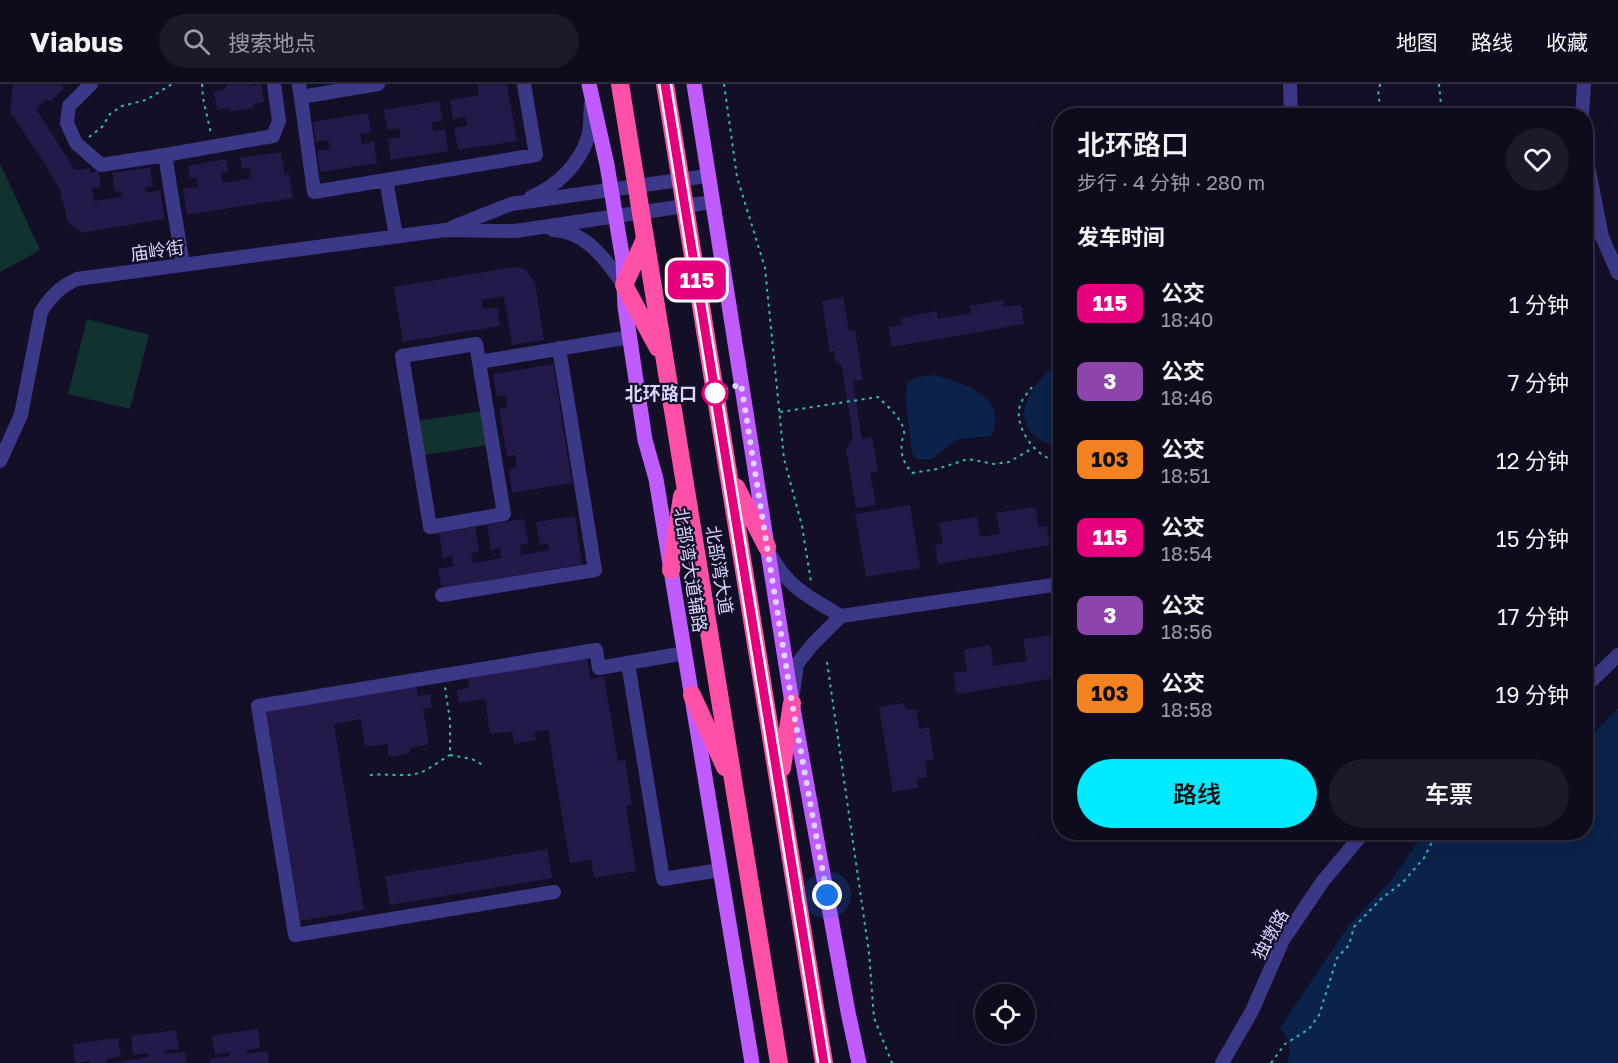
<!DOCTYPE html>
<html lang="zh">
<head>
<meta charset="utf-8">
<style>
	:root { --surface:#0e0b1d; --page:#1c192a; --text:#f1f3f6; --muted:#9b9ba4; --line:#2e2b3b; --accent:#01eaff }
	body { margin:0; font-family:"Golos Text","Noto Sans SC",sans-serif; background:var(--page); color:var(--text); height:100vh; display:flex; flex-direction:column; font-size:22px; white-space:nowrap }
	* { box-sizing:border-box; margin:0 }
	p { font-size:20px; color:var(--muted) }
	.icon { flex:none; width:33px; height:33px; fill:none; stroke:currentColor; stroke-width:2; stroke-linecap:round; stroke-linejoin:round }
	.map { position:relative; flex:1; overflow:hidden }
	.drawer { position:absolute; left:1053px; top:24px; width:540px; height:732px; display:flex; flex-direction:column; background:var(--surface); border-radius:24px; box-shadow:0 6px 24px #0002,0 0 0 2px var(--line) }
	.drawer>* { flex:none }
	.badge { padding:0 12px; border-radius:9px; font-size:21px; line-height:39px }
	.controls { position:absolute; left:975px; top:900px; display:grid; gap:12px }
	.controls a { display:grid; place-items:center; width:60px; height:60px; border-radius:50%; background:var(--surface); box-shadow:0 6px 24px #0002,0 0 0 2px var(--line); font-size:30px }
	.you { position:absolute; width:30px; height:30px; margin:-15px; border:4px solid #fff; border-radius:50%; background:#1a73e8; box-shadow:0 0 0 9px #1a73e833 }
	.map>.badge { position:absolute; translate:-50% -50%; box-shadow:0 0 0 3px #fff }
	h2 { padding:0 24px; font-size:22px; line-height:54px }
	.round { display:grid; place-items:center; flex:none; width:63px; height:63px; border-radius:32px; background:var(--page) }
	.head { display:flex; align-items:center; justify-content:space-between; height:102px; padding:0 24px }
	h1 { font-size:28px; font-weight:600; line-height:45px }
	.button { display:flex; gap:12px; margin-top:auto; padding:12px 24px }
	.button a { flex:1; height:69px; border-radius:36px; background:var(--accent); color:#111; font-size:24px; font-weight:600; line-height:69px; text-align:center }
	.button a+a { background:var(--page); color:var(--text) }
	ul { padding:0; list-style:none }
	li { display:flex; align-items:center; gap:18px; height:78px; padding:0 24px }
	li div { flex:1 }
	li b { display:block; font-size:22px }
	li em { font-style:normal }
	li .badge { min-width:66px; font-weight:700; text-align:center }
	header { display:flex; align-items:center; gap:36px; box-sizing:border-box; height:84px; padding:0 30px; background:var(--surface); border-bottom:2px solid var(--line) }
	header strong { font-size:28px }
	nav { display:flex; gap:33px; margin-inline-start:auto; font-size:21px }
	.search { width:420px; height:54px; background:var(--page); display:flex; align-items:center; gap:15px; box-sizing:border-box; padding:0 21px; border-radius:33px; color:var(--muted); font-size:22px }
	.map>svg:first-child { display:block }
	.green { fill:#123230 }
	.water { fill:#0b234a }
	.building { fill:#231a49 }
	.lines { fill:none; stroke-linecap:round; stroke-linejoin:round }
	.path { stroke:#2cbcb1; stroke-width:2; stroke-dasharray:3 4.5; stroke-linecap:butt }
	.minor { stroke:#3b3987; stroke-width:14 }
	.major { stroke:#c05cff; stroke-width:15 }
	.highway { stroke:#ff50a7; stroke-width:18 }
	.line-casing { stroke:#fff; stroke-width:14 }
	.line { stroke:#e6007e; stroke-width:9 }
	.walk { stroke:#d9d5ff; stroke-width:6; stroke-dasharray:0 10.8 }
	.stop-dot { fill:#fff; stroke:#e6007e; stroke-width:3 }
	.labels { text-anchor:middle; dominant-baseline:central; stroke-width:4.5; stroke-linejoin:round; paint-order:stroke }
	.street-label { font-size:18px; fill:#d9d5ff; stroke:#130f27 }
	.stop-label { font-size:18px; font-weight:bold; fill:#d9d5ff; stroke:#130f27; text-anchor:end }
</style>
</head>
<body>
<header>
<strong>Viabus</strong>
<div class="search"><svg class="icon" aria-label="search" viewBox="0 0 24 24"><circle cx="10" cy="10" r="6"/><path d="M15 15l6 6"/></svg>搜索地点</div>
<nav><a>地图</a><a>路线</a><a>收藏</a></nav>
</header>
<div class="map">
<svg width="1618" height="979" viewBox="0 0 1618 979">
	<rect width="100%" height="100%" fill="#130f27"/>
	<path class="green" d="M 0,79 L 40,166 L 0,188 Z
		M 87,235 L 149,251 L 130,325 L 68,310 Z
		M 482,327 L 488,361 L 424,371 L 418,337 Z"/>
	<path class="water" d="M 1060,283 L 1060,355 C 1045,369 1022,344 1024,328 C 1025,316 1041,290 1051,285 C 1054,284 1057,284 1060,283 Z
		M 935,291 C 964,300 1009,312 991,352 L 958,355 L 932,375 L 917,375 L 912,369 L 906,317 L 907,298 L 918,293 Z
		M 1618,624 L 1618,979 L 1287,979 C 1292,965 1289,956 1280,944 L 1349,841 L 1390,798 L 1424,749 L 1431,752 L 1441,749 L 1453,751 L 1455,748 L 1586,748 L 1586,653 L 1597,646 Z"/>
	<path class="building" d="M 13,0 L 60,0 L 64,4 L 50,18 L 47,15 L 36,25 L 75,86 L 90,84 L 91,89 L 99,87 L 101,103 L 92,104 L 94,117 L 122,113 L 121,107 L 115,108 L 112,89 L 150,83 L 153,102 L 145,103 L 146,109 L 160,106 L 165,135 L 82,149 L 68,139 L 60,106 L 44,78 L 10,28 Z
		M 231,0 L 249,0 L 250,2 L 261,0 L 264,18 L 253,20 L 253,24 L 230,28 L 229,24 L 217,26 L 214,8 L 226,5 L 226,1 Z
		M 477,0 L 507,0 L 517,57 L 458,66 L 454,44 L 467,42 L 466,33 L 453,35 L 450,16 L 479,11 Z
		M 439,17 L 443,37 L 432,38 L 433,48 L 445,45 L 448,67 L 391,76 L 388,55 L 401,53 L 399,44 L 387,46 L 384,26 Z
		M 368,29 L 371,49 L 360,50 L 362,60 L 374,57 L 377,79 L 320,88 L 317,67 L 330,65 L 328,56 L 316,58 L 313,38 Z
		M 281,68 L 285,91 L 289,90 L 293,114 L 187,131 L 183,105 L 198,103 L 196,93 L 190,94 L 188,82 L 226,75 L 228,88 L 221,89 L 223,99 L 251,94 L 250,84 L 242,85 L 240,74 Z
		M 515,183 L 525,185 L 535,198 L 544,256 L 512,261 L 504,212 L 481,216 L 483,225 L 497,223 L 500,242 L 403,258 L 394,203 Z
		M 843,213 L 849,247 L 855,246 L 863,296 L 853,297 L 862,355 L 872,353 L 878,387 L 870,389 L 876,421 L 856,424 L 846,365 L 853,354 L 842,282 L 835,276 L 834,267 L 830,268 L 822,217 Z
		M 1003,216 L 1004,223 L 1021,221 L 1024,240 L 892,263 L 888,243 L 902,241 L 901,234 L 937,227 L 938,235 L 971,229 L 969,222 Z
		M 553,280 L 572,399 L 512,409 L 509,386 L 517,384 L 515,371 L 507,373 L 499,325 L 507,324 L 505,311 L 497,312 L 493,290 Z
		M 910,421 L 920,484 L 866,493 L 855,430 Z
		M 1035,423 L 1039,443 L 1046,442 L 1050,461 L 938,480 L 935,461 L 943,459 L 939,439 L 977,433 L 980,453 L 1000,450 L 996,429 Z
		M 575,432 L 582,480 L 442,504 L 438,485 L 454,482 L 452,472 L 443,474 L 439,449 L 475,443 L 479,468 L 471,469 L 473,479 L 502,474 L 500,464 L 491,466 L 487,441 L 524,435 L 528,460 L 520,461 L 521,471 L 549,466 L 548,459 L 540,461 L 536,438 Z
		M 1050,551 L 1054,572 L 1060,571 L 1060,593 L 957,610 L 953,589 L 967,587 L 964,566 L 990,561 L 994,582 L 1027,577 L 1023,555 Z
		M 587,574 L 590,595 L 604,592 L 618,677 L 625,676 L 632,721 L 626,722 L 636,787 L 594,794 L 591,776 L 570,779 L 548,646 L 534,648 L 536,656 L 514,660 L 512,647 L 490,650 L 485,615 L 459,619 L 457,606 L 469,604 L 468,594 Z
		M 416,602 L 418,612 L 430,610 L 432,623 L 423,625 L 429,660 L 410,664 L 410,669 L 389,673 L 387,660 L 365,663 L 361,635 L 334,640 L 364,826 L 300,837 L 266,627 Z
		M 904,619 L 906,626 L 916,625 L 919,645 L 929,643 L 934,675 L 925,677 L 927,693 L 917,695 L 918,704 L 893,708 L 879,623 Z
		M 547,765 L 552,794 L 390,821 L 385,792 Z
		M 258,945 L 260,964 L 246,966 L 247,970 L 267,967 L 269,979 L 210,979 L 209,975 L 230,972 L 229,968 L 215,971 L 212,952 Z
		M 176,946 L 179,965 L 164,967 L 165,970 L 185,968 L 187,979 L 113,979 L 148,973 L 148,969 L 133,971 L 131,952 Z
		M 118,954 L 121,972 L 106,975 L 107,979 L 90,979 L 90,977 L 75,979 L 73,960 Z"/>
	<g class="lines">
		<path class="path" d="M 202,0 L 203,14 L 211,50
			M 724,0 L 737,93 L 765,184 L 784,375 L 802,442 L 811,498
			M 1380,0 L 1378,11 L 1383,32
			M 1439,0 L 1442,32
			M 89,53 L 102,43 L 110,30 L 122,22 L 146,16 L 172,0
			M 1032,303 C 1029,308 1023,313 1021,319 C 1013,336 1028,362 1043,371 C 1048,375 1055,376 1060,379
			M 780,328 L 878,313 C 887,322 903,335 904,348 C 905,351 902,354 902,358 C 900,371 904,379 912,389 L 937,385 L 968,375 L 994,380 L 1009,378 L 1033,364
			M 827,578 L 869,869 L 874,934 L 892,979
			M 450,671 L 472,675 L 483,681
			M 370,691 C 385,689 408,694 422,688 C 431,684 441,676 450,671 L 450,637 L 445,603
			M 1271,979 L 1285,960 L 1309,945 L 1319,931 L 1337,874 L 1349,861 L 1354,843 L 1381,815 L 1403,798 L 1424,774 L 1437,748"/>
		<path class="minor" d="M 91,0 L 69,22 L 67,39 L 76,59 L 101,81 L 165,71
			M 299,0 L 314,108 L 536,71 L 524,0
			M 1290,0 L 1291,32
			M 301,13 L 378,0
			M 1582,32 L 1584,0
			M 1586,71 L 1602,153 L 1618,189
			M 386,96 L 396,152
			M 531,113 C 556,103 580,80 588,53 C 591,43 590,30 591,20
			M 453,143 L 511,120 L 707,92
			M 553,146 C 587,147 606,177 624,201
			M 183,181 L 165,71 L 273,52 L 279,37 L 274,0
			M 479,278 L 504,430 L 430,443 L 402,272 L 476,260 L 479,278 L 630,253
			M 0,377 L 21,331 L 41,228 C 51,212 60,203 77,195 L 445,146 L 515,147 L 712,118
			M 770,470 C 787,503 810,514 841,532
			M 442,511 L 595,486 L 559,264
			M 628,579 L 663,795 L 720,786
			M 1586,602 L 1618,571
			M 793,609 L 797,580 L 812,561 L 841,532 L 1060,500
			M 554,808 L 295,851 L 258,622 L 596,566 L 599,584 L 685,569
			M 1222,979 L 1252,927 L 1283,856 L 1323,797 L 1364,748"/>
		<path class="major" d="M 589,0 L 607,81 L 623,177 L 625,223 L 645,356 L 656,395 L 752,979
			M 694,0 L 792,619 L 848,928 L 859,979"/>
		<path class="highway" d="M 620,0 L 779,979
			M 665,0 L 824,979
			M 645,155 L 624,201 L 658,264
			M 736,403 L 767,463
			M 671,486 L 682,412
			M 692,611 L 725,683
			M 782,684 L 792,619"/>
	</g>
	<g class="lines">
		<g class="line-casing">
			<path id="line" d="M 665,0 L 824,979"/>
		</g>
		<use href="#line" class="line"/>
		<path class="walk" d="M 715,309 L 741,300 L 792,619 L 827,811"/>
	</g>
	<circle class="stop-dot" cx="715" cy="309" r="12"/>
	<g class="labels">
		<g class="street-label">
			<text transform="translate(157 166) rotate(-8)">庙岭街</text>
			<text transform="translate(691 486) rotate(81)">北部湾大道辅路</text>
			<text transform="translate(720 486) rotate(81)">北部湾大道</text>
			<text transform="translate(1270 850) rotate(-61)">独墩路</text>
		</g>
		<g class="stop-label">
			<text x="697" y="309">北环路口</text>
		</g>
	</g>
</svg>
<div class="controls">
<a><svg class="icon" aria-label="locate" viewBox="0 0 24 24"><circle cx="12" cy="12" r="6"/><path d="M12 2v4M12 18v4M2 12h4M18 12h4"/></svg></a>
</div>
<div class="you" style="left:827px;top:811px"></div>
<b class="badge" style="left:697px;top:196px;background:#e6007e;color:#fff">115</b>
<section class="drawer">
<div class="head"><div><h1>北环路口</h1><p>步行 · 4 分钟 · 280 m</p></div><a class="round"><svg class="icon" aria-label="heart" viewBox="0 0 24 24"><path d="M12 20l-8-8c-3-5 5-10 8-4 3-6 11-1 8 4z"/></svg></a></div>
<h2>发车时间</h2>
<ul>
<li><span class="badge" style="background:#e6007e;color:#fff">115</span><div><b>公交</b><p>18:40</p></div><em>1 分钟</em></li>
<li><span class="badge" style="background:#8e44ad;color:#fff">3</span><div><b>公交</b><p>18:46</p></div><em>7 分钟</em></li>
<li><span class="badge" style="background:#f58220;color:#111">103</span><div><b>公交</b><p>18:51</p></div><em>12 分钟</em></li>
<li><span class="badge" style="background:#e6007e;color:#fff">115</span><div><b>公交</b><p>18:54</p></div><em>15 分钟</em></li>
<li><span class="badge" style="background:#8e44ad;color:#fff">3</span><div><b>公交</b><p>18:56</p></div><em>17 分钟</em></li>
<li><span class="badge" style="background:#f58220;color:#111">103</span><div><b>公交</b><p>18:58</p></div><em>19 分钟</em></li>
</ul>
<div class="button"><a>路线</a><a>车票</a></div>
</section>
</div>
</body>
</html>
